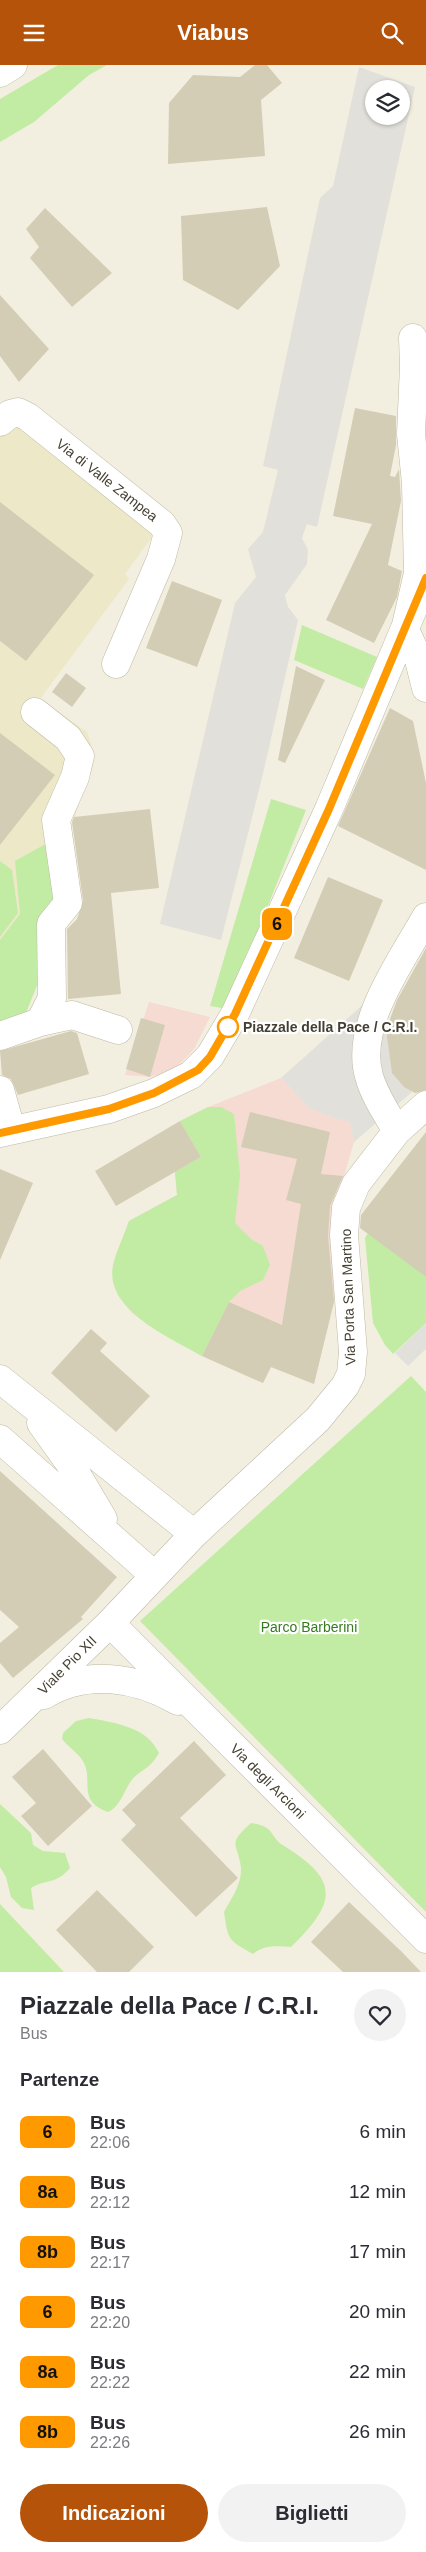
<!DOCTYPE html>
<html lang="it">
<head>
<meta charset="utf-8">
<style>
	:root { --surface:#fff; --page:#f2f2f3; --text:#2b2b33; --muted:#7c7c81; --accent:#b45309 }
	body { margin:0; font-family:Helvetica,sans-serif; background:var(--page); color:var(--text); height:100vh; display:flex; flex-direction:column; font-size:19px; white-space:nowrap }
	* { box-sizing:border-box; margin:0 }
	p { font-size:16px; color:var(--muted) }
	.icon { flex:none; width:28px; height:28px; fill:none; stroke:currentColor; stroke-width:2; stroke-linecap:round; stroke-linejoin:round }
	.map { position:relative; height:1907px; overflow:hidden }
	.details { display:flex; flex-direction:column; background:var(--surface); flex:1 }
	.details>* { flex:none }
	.badge { padding:0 10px; border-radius:8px; font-size:18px; line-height:32px }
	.fabs { position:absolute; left:365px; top:15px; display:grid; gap:10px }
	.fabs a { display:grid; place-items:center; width:45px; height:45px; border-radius:50%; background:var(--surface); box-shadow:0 1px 4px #0004; font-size:25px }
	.map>.badge { position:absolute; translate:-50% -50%; box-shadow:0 0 0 2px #fff }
	h2 { padding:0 20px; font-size:19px; line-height:45px }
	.round { display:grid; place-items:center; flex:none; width:52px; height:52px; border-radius:26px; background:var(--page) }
	.overview { display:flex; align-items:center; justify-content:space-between; height:85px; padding:0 20px }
	h1 { font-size:24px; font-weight:700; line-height:38px }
	.cta { display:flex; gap:10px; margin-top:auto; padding:10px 20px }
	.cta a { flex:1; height:58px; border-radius:30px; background:var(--accent); color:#fff; font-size:20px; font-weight:700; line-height:58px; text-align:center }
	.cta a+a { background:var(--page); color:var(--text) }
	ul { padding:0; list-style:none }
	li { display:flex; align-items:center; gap:15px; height:60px; padding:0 20px }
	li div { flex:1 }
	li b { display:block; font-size:19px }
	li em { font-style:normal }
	li .badge { min-width:55px; font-weight:700; text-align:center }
	header { display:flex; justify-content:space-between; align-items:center; height:65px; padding:0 20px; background:var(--accent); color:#fff; font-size:22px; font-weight:700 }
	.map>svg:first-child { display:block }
	.education { fill:#ede8c8 }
	.medical { fill:#f5dbd2 }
	.green { fill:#c2eca4 }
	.parking { fill:#e2e0da; fill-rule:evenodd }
	.building { fill:#d4cdb5 }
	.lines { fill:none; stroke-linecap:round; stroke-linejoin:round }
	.minor-casing { stroke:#beb9a3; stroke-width:29 }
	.minor { stroke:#fff; stroke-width:28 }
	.line-casing { stroke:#fff; stroke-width:11 }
	.line { stroke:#f90; stroke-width:8 }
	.stop-dot { fill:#fff; stroke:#f90; stroke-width:2.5 }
	.labels { text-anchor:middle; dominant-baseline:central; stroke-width:4.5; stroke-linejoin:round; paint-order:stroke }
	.street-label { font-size:14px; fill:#443f31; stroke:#fff }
	.stop-label { font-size:14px; font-weight:bold; fill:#443f31; stroke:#fff; text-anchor:start }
	.park-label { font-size:14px; fill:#367a20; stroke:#fff }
</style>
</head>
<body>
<header><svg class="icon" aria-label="menu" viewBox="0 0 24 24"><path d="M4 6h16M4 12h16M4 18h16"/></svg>Viabus<svg class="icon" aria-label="search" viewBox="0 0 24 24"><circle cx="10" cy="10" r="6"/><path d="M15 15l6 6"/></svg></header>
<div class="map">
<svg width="426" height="1907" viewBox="0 0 426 1907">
	<rect width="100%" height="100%" fill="#f2efe0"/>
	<path class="education" d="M 19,354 L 157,465 L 125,509 L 129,514 L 40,634 L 87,667 L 91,679 L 90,700 L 75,752 L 66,753 L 38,918 L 0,958 L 0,368 Z"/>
	<path class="medical" d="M 149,937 L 210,952 L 194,984 L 178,1001 L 169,1007 L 150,1012 L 125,1010 Z
		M 281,1013 L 309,1043 L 334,1053 L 350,1056 L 354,1077 L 344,1111 L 332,1179 L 335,1231 L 314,1319 L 271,1302 L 263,1318 L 202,1291 L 150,1261 L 131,1247 L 118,1230 L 113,1217 L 113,1201 L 129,1156 L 177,1130 L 175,1107 L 201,1092 L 180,1056 L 208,1042 Z"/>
	<path class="green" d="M 58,0 L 107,0 L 89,10 L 34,57 L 0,77 L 0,34 Z
		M 302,560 L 377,592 L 363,624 L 294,595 Z
		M 271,734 L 306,745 L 227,944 L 210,941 Z
		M 51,776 L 60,838 L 47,879 L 38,918 L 26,948 L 0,958 L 0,875 L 20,849 L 15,796 Z
		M 0,796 L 12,805 L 18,848 L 0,872 Z
		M 208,1042 L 221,1042 L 234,1049 L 240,1110 L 235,1158 L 251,1174 L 263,1181 L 270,1200 L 263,1215 L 240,1226 L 229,1237 L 202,1291 C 171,1273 104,1245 113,1200 C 116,1186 124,1171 129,1156 L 177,1130 L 175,1107 L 201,1092 L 180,1056 Z
		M 368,1168 L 426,1211 L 426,1258 L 393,1289 L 385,1280 L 373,1258 L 365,1173 Z
		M 411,1311 L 426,1327 L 426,1847 L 140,1556 Z
		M 89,1653 C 116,1658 147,1662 159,1688 C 149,1706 140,1704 131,1716 C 124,1726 120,1742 108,1747 C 77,1736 93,1716 84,1698 C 79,1688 69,1683 62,1674 L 63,1668 L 76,1656 Z
		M 0,1739 L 31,1768 L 33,1780 L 43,1786 L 65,1788 L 70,1803 C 56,1820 45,1814 31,1823 L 34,1845 L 22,1843 L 11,1832 L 6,1812 L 0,1802 Z
		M 251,1758 C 277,1762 268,1771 284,1781 C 342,1816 335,1839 291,1882 C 277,1881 264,1880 253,1889 C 228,1875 228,1875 224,1847 C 231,1834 242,1819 241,1803 C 238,1778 226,1780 251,1758 Z
		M 0,1839 L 64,1907 L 0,1907 Z"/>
	<path class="parking" d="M 359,2 L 415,22 L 317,462 L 307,459 L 302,473 L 308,485 L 307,499 L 285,530 L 288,542 L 298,555 L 262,713 L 221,875 L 160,859 L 235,538 L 256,512 L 248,484 L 263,467 L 278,405 L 263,401 L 320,133 L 333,121 ZM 374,24 L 401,24 L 401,51 L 374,51 Z
		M 368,935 L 385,956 L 391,998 L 398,1015 L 412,1027 L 354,1077 L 350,1057 L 334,1053 L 309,1043 L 281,1013 Z
		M 426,1258 L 426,1284 L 408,1301 L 395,1288 Z"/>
	<path class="building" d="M 255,0 L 267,0 L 282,18 L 261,35 L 265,91 L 168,99 L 169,38 L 193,10 L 240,12 Z
		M 267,142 L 280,201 L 238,245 L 183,215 L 181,151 Z
		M 45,143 L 112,208 L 72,242 L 30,193 L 39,182 L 26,164 Z
		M 0,230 L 49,284 L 19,317 L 0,291 Z
		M 355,343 L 396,351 L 396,380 L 390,411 L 395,412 L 399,404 L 401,436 L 388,500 L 402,506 L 397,532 L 374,578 L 326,555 L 372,459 L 333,451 Z
		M 0,437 L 94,510 L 26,596 L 0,576 Z
		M 172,516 L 222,535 L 197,602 L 146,583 Z
		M 296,601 L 325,615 L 285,698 L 278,695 Z
		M 66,608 L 86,623 L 72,642 L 52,627 Z
		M 390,643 L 413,656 L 426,718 L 426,805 L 338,761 Z
		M 0,668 L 55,710 L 0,780 Z
		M 150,744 L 159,823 L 111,828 L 121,929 L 68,934 L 67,864 L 77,854 L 83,836 L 72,757 L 74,752 Z
		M 328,812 L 383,835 L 349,916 L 294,893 Z
		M 426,883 L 426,1025 L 415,1028 L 404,1022 L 392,1008 L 386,965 L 397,935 Z
		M 141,953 L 165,960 L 150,1012 L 126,1004 Z
		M 71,966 L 77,968 L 89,1009 L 18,1030 L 11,1014 L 2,1010 L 0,986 Z
		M 250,1047 L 330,1067 L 321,1109 L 343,1111 L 330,1141 L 328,1171 L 334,1237 L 314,1319 L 271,1302 L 263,1318 L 202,1291 L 229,1237 L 282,1260 L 301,1139 L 286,1135 L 297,1094 L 241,1082 Z
		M 180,1056 L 201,1092 L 116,1141 L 95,1106 Z
		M 426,1067 L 426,1212 L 360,1163 L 361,1150 Z
		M 0,1104 L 33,1118 L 0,1195 Z
		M 91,1264 L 107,1278 L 100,1286 L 150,1331 L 116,1367 L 51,1308 Z
		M 0,1406 L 117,1512 L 81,1552 L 83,1554 L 13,1613 L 0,1598 L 0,1578 L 19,1562 L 0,1545 Z
		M 194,1676 L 226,1710 L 180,1753 L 238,1813 L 196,1852 L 121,1775 L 136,1760 L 122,1745 Z
		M 43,1684 L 92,1741 L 48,1781 L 21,1751 L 36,1738 L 12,1712 Z
		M 97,1825 L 154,1882 L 129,1907 L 97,1907 L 56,1865 Z
		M 349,1837 L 402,1887 L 421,1907 L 343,1907 L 311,1877 Z"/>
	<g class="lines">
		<g class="minor-casing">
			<path id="minor" d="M 0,8 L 13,0
				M 413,273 L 414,301 L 411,369 L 416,418 L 418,508 L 405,565 L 419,595 L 426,623
				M 0,357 L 10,349 L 18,347 L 28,352 L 162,459 L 168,468 L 161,494 L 116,599
				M 35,647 L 68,673 L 80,691 L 75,712 L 56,755 L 68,838 L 51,859 L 52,933 L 40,957
				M 0,971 L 40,957 L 72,950 L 118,965
				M 0,1025 L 11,1064
				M 397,1066 C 387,1049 374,1030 369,1011 C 354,960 402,895 426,852
				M 0,1068 L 109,1044 L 154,1028 L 191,1010 L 210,991 L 235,949 L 329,744 L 426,513
				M 0,1314 L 194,1469
				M 41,1358 L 71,1400 L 103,1454
				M 0,1374 L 154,1510
				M 110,1558 L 426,1874
				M 44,1630 C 86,1604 137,1612 178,1636
				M 0,1665 L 110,1558 L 194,1469 L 318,1354 L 345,1321 L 351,1309 L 353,1287 L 344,1170 L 346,1143 L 356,1119 L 397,1066 L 426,1040"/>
		</g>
		<use href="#minor" class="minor"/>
	</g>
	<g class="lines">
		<g class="line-casing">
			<path id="line" d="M 0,1068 L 109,1044 L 154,1028 L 198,1005 L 210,992 L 235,949 L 329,744 L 426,513"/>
		</g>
		<use href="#line" class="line"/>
	</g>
	<circle class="stop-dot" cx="228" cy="962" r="10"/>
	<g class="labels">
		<g class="street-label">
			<text transform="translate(107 415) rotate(38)">Via di Valle Zampea</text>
			<text transform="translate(348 1232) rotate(-92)">Via Porta San Martino</text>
			<text transform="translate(67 1600) rotate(-45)">Viale Pio XII</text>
			<text transform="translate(268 1716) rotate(45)">Via degli Arcioni</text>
		</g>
		<g class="stop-label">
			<text x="243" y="962">Piazzale della Pace / C.R.I.</text>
		</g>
		<g class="park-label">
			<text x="309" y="1562">Parco Barberini</text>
		</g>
	</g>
</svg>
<div class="fabs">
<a><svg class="icon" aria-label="layers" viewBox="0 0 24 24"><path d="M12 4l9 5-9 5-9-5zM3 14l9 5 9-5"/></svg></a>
</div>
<b class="badge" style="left:277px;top:859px;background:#f90;color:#111">6</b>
</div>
<section class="details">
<div class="overview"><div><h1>Piazzale della Pace / C.R.I.</h1><p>Bus</p></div><a class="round"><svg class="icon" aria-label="heart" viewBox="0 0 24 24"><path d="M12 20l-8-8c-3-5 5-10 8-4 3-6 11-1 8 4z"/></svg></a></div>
<h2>Partenze</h2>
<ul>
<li><span class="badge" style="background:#f90;color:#111">6</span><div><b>Bus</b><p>22:06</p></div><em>6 min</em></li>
<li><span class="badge" style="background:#f90;color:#111">8a</span><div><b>Bus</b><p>22:12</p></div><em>12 min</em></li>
<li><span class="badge" style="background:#f90;color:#111">8b</span><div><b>Bus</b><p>22:17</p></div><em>17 min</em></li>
<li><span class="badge" style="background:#f90;color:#111">6</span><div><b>Bus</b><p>22:20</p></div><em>20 min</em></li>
<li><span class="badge" style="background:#f90;color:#111">8a</span><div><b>Bus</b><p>22:22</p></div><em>22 min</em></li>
<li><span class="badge" style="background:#f90;color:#111">8b</span><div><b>Bus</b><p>22:26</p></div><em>26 min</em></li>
</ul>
<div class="cta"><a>Indicazioni</a><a>Biglietti</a></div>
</section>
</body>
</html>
